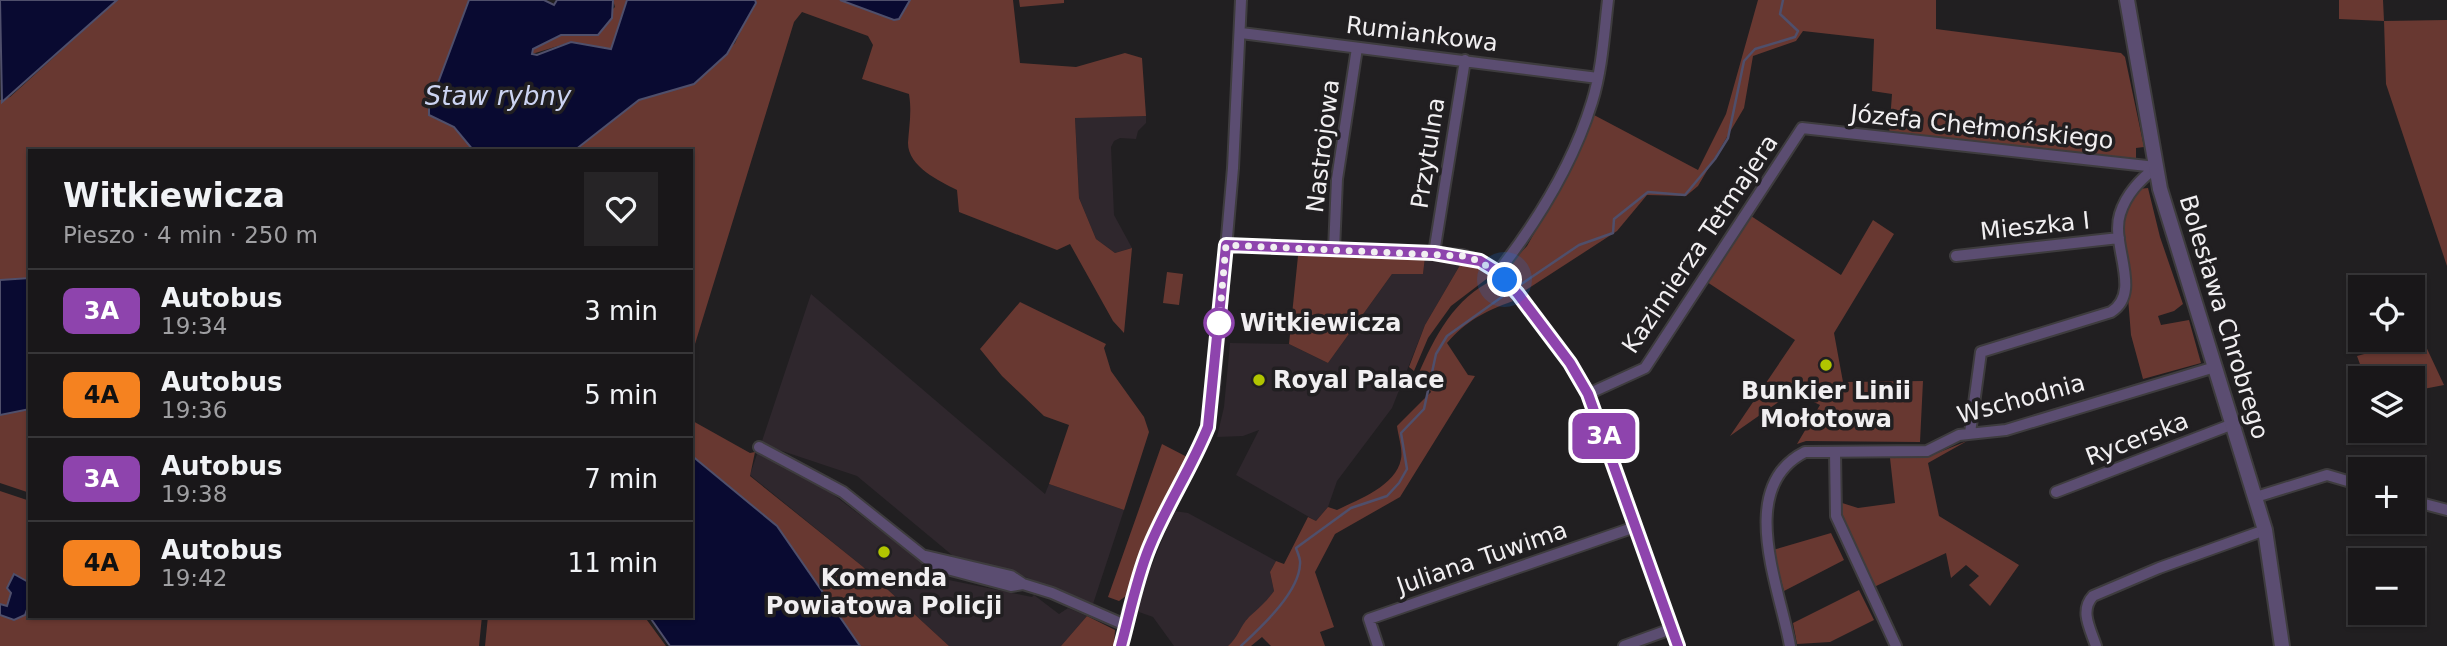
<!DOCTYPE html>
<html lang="pl">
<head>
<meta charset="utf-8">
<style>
	:root { --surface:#191719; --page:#262426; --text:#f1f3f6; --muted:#9f9fa2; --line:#373638 }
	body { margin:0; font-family:"DejaVu Sans",sans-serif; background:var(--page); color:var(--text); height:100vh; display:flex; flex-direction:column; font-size:26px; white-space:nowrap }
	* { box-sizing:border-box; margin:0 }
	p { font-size:23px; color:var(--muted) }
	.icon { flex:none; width:38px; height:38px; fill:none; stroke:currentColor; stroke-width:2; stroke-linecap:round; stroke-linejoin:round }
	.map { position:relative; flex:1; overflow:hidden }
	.details { position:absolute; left:28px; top:149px; width:665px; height:469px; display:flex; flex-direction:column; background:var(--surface); border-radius:0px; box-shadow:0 2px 5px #0004,0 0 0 2px var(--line) }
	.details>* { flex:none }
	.badge { padding:0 14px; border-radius:10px; font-size:24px; line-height:46px }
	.buttons { position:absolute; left:2348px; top:275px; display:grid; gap:14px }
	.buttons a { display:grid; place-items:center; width:77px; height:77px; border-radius:0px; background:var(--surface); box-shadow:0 2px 5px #0004,0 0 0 2px var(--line); font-size:35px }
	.you { position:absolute; width:35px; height:35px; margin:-18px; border:5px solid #fff; border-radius:50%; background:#1a73e8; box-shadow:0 0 0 10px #1a73e833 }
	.map>.badge { position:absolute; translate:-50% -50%; box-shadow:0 0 0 4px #fff }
	.round { display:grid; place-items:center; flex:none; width:74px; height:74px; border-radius:0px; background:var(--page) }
	.head { display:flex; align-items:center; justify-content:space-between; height:119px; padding:0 35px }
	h1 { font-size:33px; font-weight:700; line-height:52px }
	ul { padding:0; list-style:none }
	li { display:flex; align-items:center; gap:21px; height:84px; padding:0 35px; border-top:2px solid var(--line) }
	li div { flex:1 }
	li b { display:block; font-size:26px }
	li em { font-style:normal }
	li .badge { min-width:77px; font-weight:700; text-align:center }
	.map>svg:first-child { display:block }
	.built { fill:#2f272d }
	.green { fill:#683831 }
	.water { fill:#090a31; stroke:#4f4f6b; stroke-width:2 }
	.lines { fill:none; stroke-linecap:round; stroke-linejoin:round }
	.stream { stroke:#4f4f6b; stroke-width:2.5 }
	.minor-casing { stroke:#3e3c3e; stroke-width:14 }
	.tertiary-casing { stroke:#3e3c3e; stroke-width:18 }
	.minor { stroke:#5b4d71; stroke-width:10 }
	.tertiary { stroke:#5b4d71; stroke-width:14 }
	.line-casing { stroke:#fff; stroke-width:16 }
	.line { stroke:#8e44ad; stroke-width:10 }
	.walk { stroke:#f1eff1; stroke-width:7; stroke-dasharray:0 12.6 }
	.stop-dot { fill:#fff; stroke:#8e44ad; stroke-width:3.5 }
	.poi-dot { fill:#b1c500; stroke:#211f21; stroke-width:2.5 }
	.labels { text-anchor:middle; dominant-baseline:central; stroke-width:7; stroke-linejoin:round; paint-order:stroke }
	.street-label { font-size:24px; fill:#f1eff1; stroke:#211f21 }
	.stop-label { font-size:24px; font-weight:bold; fill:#f1eff1; stroke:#211f21; text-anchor:start }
	.poi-label { font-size:24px; font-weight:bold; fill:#f1eff1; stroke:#211f21 }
	.water-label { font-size:26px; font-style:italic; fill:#ccd4f2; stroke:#211f21 }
</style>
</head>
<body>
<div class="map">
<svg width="2447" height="646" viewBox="0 0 2447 646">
	<rect width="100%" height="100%" fill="#211f21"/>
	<path class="built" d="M 1146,116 L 1146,123 L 1138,131 L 1136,139 L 1120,138 L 1114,141 L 1111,147 L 1114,215 L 1132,248 L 1115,253 L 1096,239 L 1079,198 L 1075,117 Z
		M 1425,257 L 1463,260 L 1425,325 L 1392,408 L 1337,481 L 1328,507 L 1316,521 L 1236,475 L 1259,430 L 1243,436 L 1217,437 L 1224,407 L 1230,343 L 1289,344 L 1328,363 L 1392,274 L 1423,274 Z
		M 811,294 L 1045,494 L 1049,484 L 1124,510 L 1093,604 L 1023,576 L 958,560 L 857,476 L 761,444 Z
		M 758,451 L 809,476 L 944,579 L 1032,597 L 1034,595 L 1059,614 L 1068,608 L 1087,616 L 1061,646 L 949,646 L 862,566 L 750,475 Z
		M 1174,511 L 1188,513 L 1276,561 L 1270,572 L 1274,591 L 1261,609 L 1247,619 L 1238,638 L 1228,646 L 1174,646 L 1153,617 L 1139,612 L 1135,606 Z"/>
	<path class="green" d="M 117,0 L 469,0 L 429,107 L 435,119 C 453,121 462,137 473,150 L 430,148 L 428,150 L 30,150 L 30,278 L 0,280 L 0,100 L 10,97 Z
		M 613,0 L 627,0 L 611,49 L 571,42 L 532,54 L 533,49 C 549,37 566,31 586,35 L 615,7 Z
		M 755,0 L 840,0 L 894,20 L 899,19 L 910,0 L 1013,0 L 1020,63 L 1076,67 L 1125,53 L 1142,58 L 1146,116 L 1075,118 L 1079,198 L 1096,239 L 1115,253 L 1132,248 L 1124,333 L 1113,321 L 1070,244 L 1057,250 L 959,212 L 957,190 C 940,181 908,167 908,143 C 909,126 912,112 909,94 L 862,79 L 873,45 L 868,36 L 802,12 L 794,22 L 691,357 L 691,150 L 575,150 L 639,100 L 694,84 L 735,43 Z
		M 1019,0 L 1064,0 L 1064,3 L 1020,7 Z
		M 1758,0 L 1936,0 L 1936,29 L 2121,53 L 2125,57 L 2144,147 L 2136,148 L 2136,162 L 2043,148 L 1889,135 L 1892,94 L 1872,91 L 1874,39 L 1803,31 L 1796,41 L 1753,56 L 1744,108 L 1698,186 L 1686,196 L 1647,195 L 1617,231 L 1523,292 L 1511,275 L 1511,263 L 1527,246 L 1554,198 L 1594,115 L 1698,170 L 1726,114 Z
		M 2339,0 L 2383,0 L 2384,21 L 2447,20 L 2447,266 L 2386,84 L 2384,21 L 2339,19 Z
		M 2148,188 L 2160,237 L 2183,304 L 2174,311 L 2158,316 L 2161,325 L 2189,320 L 2201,363 L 2143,379 L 2131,335 L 2122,223 L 2138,189 Z
		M 1751,216 L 1841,275 L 1873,220 L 1894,234 L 1834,333 L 1843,382 L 1923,381 L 1920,442 L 1806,441 L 1797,444 L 1820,405 L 1793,392 L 1730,436 L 1795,340 L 1707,282 Z
		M 1298,256 L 1425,257 L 1423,274 L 1392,274 L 1328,363 L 1289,344 Z
		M 1463,260 L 1493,274 L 1451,306 L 1428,338 L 1414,371 L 1409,367 L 1425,325 Z
		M 1167,272 L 1183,274 L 1179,305 L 1163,303 Z
		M 1495,279 L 1513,301 C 1485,311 1466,321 1447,343 L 1468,375 L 1475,376 L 1400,497 L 1335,534 L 1315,572 L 1334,627 L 1320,632 L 1325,646 L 1271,646 L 1262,637 L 1251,646 L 1228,646 C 1238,638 1240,626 1249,617 C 1259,608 1266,602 1274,591 L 1270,572 L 1276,561 L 1284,564 L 1308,517 L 1316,521 L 1328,507 L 1337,510 C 1359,499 1396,486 1401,459 C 1403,450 1398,435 1397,426 L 1431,392 L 1426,381 L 1418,375 C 1435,336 1454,298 1495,279 Z
		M 1020,302 L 1106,344 L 1104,348 L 1111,371 L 1144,417 L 1149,432 L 1124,510 L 1049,484 L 1069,425 L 1044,416 L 1002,376 L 980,349 Z
		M 2422,338 L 2444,385 L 2413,391 L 2413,378 L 2365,378 L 2357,356 Z
		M 30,409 L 30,493 L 0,483 L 0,415 Z
		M 691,420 L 750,453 L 755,452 L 750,476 L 862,566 L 949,646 L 860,646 L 777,526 L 691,455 Z
		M 1967,441 L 1928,463 L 1939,516 L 2019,565 L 1990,606 L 1969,585 L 1979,576 L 1966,565 L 1951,578 L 1946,553 L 1874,587 L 1841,519 L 1839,502 L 1858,508 L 1895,503 L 1890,458 L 1930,456 Z
		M 1162,444 L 1191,459 L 1165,500 L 1126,596 L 1119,601 L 1108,597 Z
		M 0,491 L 30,501 L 30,616 L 482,616 L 479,646 L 0,646 Z
		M 1831,533 L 1844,560 L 1784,591 L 1773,550 Z
		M 1859,590 L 1874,620 L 1830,642 L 1797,644 L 1793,623 Z
		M 488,616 L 644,616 L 666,646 L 485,646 Z
		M 1087,616 L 1115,630 L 1114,646 L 1061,646 Z"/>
	<path class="water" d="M 0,0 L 117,0 L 2,102 Z
		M 469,0 L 544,0 L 554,5 L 557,0 L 613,0 L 612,18 L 598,35 L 561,35 L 533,49 L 532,54 L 537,55 L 571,42 L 611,49 L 627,0 L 755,0 L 756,3 L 727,54 L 694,84 L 639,100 L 575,150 L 473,150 L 454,127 L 429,115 L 429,107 Z
		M 840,0 L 910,0 L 899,19 L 894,20 Z
		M 30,278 L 30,409 L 0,415 L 0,280 Z
		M 691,455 L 777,526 L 860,646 L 670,646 L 649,616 L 691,616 Z
		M 14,574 L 30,583 L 30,601 L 25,615 L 14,620 L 0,615 L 0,604 L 7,606 L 11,593 L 7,588 Z"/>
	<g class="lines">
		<path class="stream" d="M 1520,285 L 1579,245 L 1613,233 L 1614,219 L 1648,192 L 1685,195 L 1715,159 L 1728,138 L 1744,61 L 1755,49 L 1795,37 L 1798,31 L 1780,14 L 1783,0
			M 1241,646 C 1260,628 1299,593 1300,564 C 1301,559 1297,552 1296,548 L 1351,508 L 1387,496 L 1399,483 L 1407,469 L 1401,433 L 1424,409 L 1436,354 L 1447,336 L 1506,294"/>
		<g class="minor-casing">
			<path id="minor" d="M 1241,33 L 1598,78
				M 1226,245 L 1434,253 L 1462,255 L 1480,261 L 1498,272 L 1518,294 L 1570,363 L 1588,394 L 1678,646
				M 1334,250 L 1337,179 L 1357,48
				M 1434,253 L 1465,60
				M 1956,256 L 2119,238
				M 1498,272 C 1537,222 1573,164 1592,102 C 1602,70 1604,34 1608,0
				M 1588,394 L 1645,368 L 1802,128 L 2156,167
				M 1970,433 L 1981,352 L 2111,312 C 2143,292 2110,245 2120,214 C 2126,194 2140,180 2156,167
				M 759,447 L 843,492 L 936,566 L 1011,586 L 1023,584
				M 1835,452 L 1836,516 L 1896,646
				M 2056,492 L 2233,424
				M 2256,497 L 2327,475 L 2361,485
				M 2413,501 L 2447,510
				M 926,556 L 1011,576 L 1023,584 L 1052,593 L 1125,625
				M 1121,646 L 1128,611 L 1149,547 L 1197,453 L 1207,427 L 1214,387 L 1233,168 L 1241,0
				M 1378,646 L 1369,619 L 1635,527
				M 1624,646 L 1671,629
				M 1790,646 C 1780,588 1735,487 1805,452 L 1927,451 L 1959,435 L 2006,430 L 2215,367
				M 2096,646 C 2091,630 2079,611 2093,596 L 2159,568 L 2265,530"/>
		</g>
		<g class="tertiary-casing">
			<path id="tertiary" d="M 2127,0 L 2160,189 L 2265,530 L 2282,646"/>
		</g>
		<use href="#minor" class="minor"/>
		<use href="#tertiary" class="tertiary"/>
	</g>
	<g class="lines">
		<g class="line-casing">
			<path id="line" d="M 1121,646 C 1130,613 1136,580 1149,548 C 1166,506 1191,469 1208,427 L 1226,245 L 1434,253 L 1480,261 L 1498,272 L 1518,294 L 1570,363 L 1588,394 L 1678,646"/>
		</g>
		<use href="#line" class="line"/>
		<path class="walk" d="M 1219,323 L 1226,245 L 1462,256 L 1480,261 L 1505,280"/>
	</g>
	<circle class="stop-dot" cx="1219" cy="323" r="14"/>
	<g class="poi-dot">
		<circle cx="1826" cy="365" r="7"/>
		<circle cx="1259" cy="380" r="7"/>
		<circle cx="884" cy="552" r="7"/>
	</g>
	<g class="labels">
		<g class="street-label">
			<text transform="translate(1422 34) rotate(7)">Rumiankowa</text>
			<text transform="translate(1982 127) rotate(6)">Józefa Chełmońskiego</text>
			<text transform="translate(1323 146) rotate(-83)">Nastrojowa</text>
			<text transform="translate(1428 153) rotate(-81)">Przytulna</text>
			<text transform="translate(2035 226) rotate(-6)">Mieszka I</text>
			<text transform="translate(1700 244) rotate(-56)">Kazimierza Tetmajera</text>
			<text transform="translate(2224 317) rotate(73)">Bolesława Chrobrego</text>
			<text transform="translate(2021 399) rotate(-15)">Wschodnia</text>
			<text transform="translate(2137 439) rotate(-21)">Rycerska</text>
			<text transform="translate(1482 558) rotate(-19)">Juliana Tuwima</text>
		</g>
		<g class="stop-label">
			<text x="1240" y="323">Witkiewicza</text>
		</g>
		<g class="poi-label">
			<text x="1273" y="380" text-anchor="start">Royal Palace</text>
			<text x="1826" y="391">Bunkier Linii<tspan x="1826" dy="28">Mołotowa</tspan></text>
			<text x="884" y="578">Komenda<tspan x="884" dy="28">Powiatowa Policji</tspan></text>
		</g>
		<g class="water-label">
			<text x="498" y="96">Staw rybny</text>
		</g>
	</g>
</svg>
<div class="buttons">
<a><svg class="icon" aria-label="locate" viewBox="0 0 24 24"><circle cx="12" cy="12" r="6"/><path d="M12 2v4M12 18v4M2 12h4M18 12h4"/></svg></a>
<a><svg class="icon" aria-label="layers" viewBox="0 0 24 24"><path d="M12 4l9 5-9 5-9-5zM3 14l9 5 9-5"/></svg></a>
<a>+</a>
<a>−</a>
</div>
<div class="you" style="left:1505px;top:280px"></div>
<b class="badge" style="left:1604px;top:436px;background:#8e44ad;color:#fff">3A</b>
<section class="details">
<div class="head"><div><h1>Witkiewicza</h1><p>Pieszo · 4 min · 250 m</p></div><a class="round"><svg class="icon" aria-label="heart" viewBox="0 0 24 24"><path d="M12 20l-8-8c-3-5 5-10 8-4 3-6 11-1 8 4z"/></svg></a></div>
<ul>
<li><span class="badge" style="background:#8e44ad;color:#fff">3A</span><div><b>Autobus</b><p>19:34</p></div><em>3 min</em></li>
<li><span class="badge" style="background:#f58220;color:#111">4A</span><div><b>Autobus</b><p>19:36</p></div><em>5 min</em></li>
<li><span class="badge" style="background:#8e44ad;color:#fff">3A</span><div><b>Autobus</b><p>19:38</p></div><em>7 min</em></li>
<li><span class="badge" style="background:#f58220;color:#111">4A</span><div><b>Autobus</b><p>19:42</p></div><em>11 min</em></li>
</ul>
</section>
</div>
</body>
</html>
